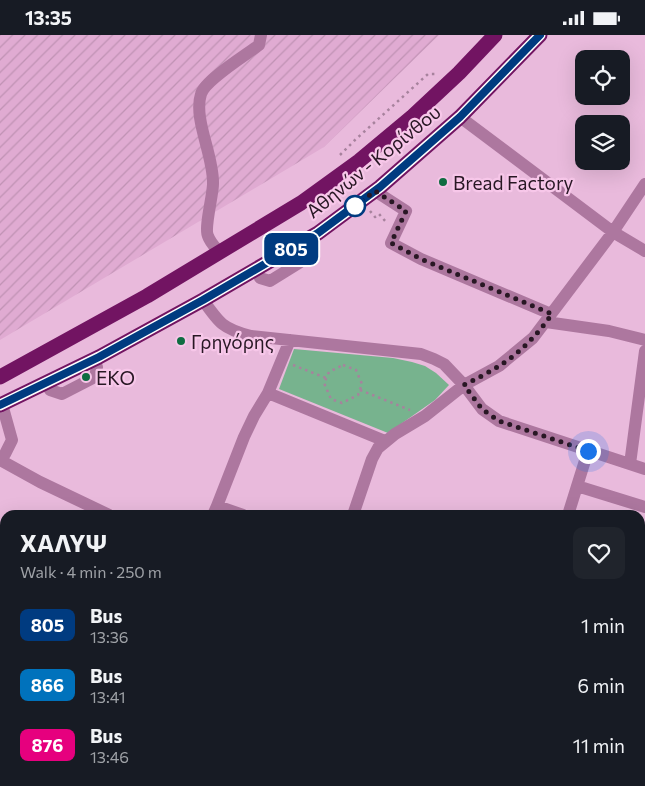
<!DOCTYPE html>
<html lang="en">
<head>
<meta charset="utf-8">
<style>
	:root { --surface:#171b24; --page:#20242c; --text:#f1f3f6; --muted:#9ea1a6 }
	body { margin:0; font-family:Commissioner,sans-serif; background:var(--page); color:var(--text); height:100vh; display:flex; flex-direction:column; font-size:19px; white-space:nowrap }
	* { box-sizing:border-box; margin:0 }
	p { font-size:16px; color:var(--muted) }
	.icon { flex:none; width:28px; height:28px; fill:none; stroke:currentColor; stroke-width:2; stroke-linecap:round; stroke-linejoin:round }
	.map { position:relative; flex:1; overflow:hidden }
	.details { position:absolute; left:0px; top:475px; width:645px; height:276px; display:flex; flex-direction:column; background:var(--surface); border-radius:15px 15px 0 0; box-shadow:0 5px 20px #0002 }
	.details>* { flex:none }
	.badge { padding:0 10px; border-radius:8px; font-size:18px; line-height:32px }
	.fabs { position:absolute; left:575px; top:15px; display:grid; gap:10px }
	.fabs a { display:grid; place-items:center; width:55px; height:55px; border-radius:10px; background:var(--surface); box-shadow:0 5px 20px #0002; font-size:25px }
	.you { position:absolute; width:25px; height:25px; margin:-12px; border:4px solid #fff; border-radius:50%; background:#1a73e8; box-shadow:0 0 0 8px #1a73e833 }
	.map>.badge { position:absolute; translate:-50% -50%; box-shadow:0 0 0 2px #fff }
	.round { display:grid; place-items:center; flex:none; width:52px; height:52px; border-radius:10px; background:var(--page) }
	.head { display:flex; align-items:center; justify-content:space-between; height:85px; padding:0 20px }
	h1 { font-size:24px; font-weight:700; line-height:38px }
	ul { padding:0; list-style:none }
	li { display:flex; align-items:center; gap:15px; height:60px; padding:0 20px }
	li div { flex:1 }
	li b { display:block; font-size:19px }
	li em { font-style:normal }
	li .badge { min-width:55px; font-weight:700; text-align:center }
	.status { display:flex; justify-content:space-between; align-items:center; height:35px; padding:0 25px; background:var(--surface); direction:ltr }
	.status svg { height:14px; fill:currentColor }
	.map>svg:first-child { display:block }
	.industrial { fill:url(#industrial-furrows) }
	.green { fill:#77b38e }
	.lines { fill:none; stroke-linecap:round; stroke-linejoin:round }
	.path { stroke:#a7829d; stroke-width:2.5; stroke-dasharray:2.5 4; stroke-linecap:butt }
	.minor { stroke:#ad779f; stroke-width:12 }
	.highway { stroke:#721462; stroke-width:15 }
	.line-casing { stroke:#fff; stroke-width:11 }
	.line { stroke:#003b80; stroke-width:8 }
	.walk { stroke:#281724; stroke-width:5; stroke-dasharray:0 9 }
	.poi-dot { fill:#0e6c41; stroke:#f7c7e9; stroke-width:2 }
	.stop-dot { fill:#fff; stroke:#003b80; stroke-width:2.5 }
	.labels { text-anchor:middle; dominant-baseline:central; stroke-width:4.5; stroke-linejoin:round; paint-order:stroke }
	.street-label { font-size:19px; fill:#281724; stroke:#f7c7e9 }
	.poi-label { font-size:19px; fill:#281724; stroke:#f7c7e9; text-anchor:start }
</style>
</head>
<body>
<div class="status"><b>13:35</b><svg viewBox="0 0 49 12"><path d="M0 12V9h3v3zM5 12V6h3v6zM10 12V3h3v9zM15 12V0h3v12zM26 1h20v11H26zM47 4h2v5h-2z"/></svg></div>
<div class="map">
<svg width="645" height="751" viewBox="0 0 645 751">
	<defs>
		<pattern id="industrial-furrows" width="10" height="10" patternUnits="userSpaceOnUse" patternTransform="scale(1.25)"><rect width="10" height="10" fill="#e0abd2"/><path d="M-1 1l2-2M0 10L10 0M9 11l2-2" fill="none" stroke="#c092b4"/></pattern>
	</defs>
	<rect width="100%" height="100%" fill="#e9badc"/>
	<path class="industrial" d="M 0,0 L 439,0 L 324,112 L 0,305 Z
		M 0,698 L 5,699 L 5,746 L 55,746 L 55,751 L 0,751 Z"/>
	<path class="green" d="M 294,314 L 393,323 L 412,327 L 425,331 L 436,338 L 449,350 L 435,365 L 388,398 L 279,354 Z"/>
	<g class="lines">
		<path class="path" d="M 340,120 L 355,105 L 428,39 L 438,39
			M 370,176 L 375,182 L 379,179 L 386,187
			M 293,330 L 326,343
			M 343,330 L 356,335 L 362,349 L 358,360 L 342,368 L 331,364 L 324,348 L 329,337 Z
			M 360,355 L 410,375"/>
		<path class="minor" d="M 460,82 L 613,197 L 645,216
			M 375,156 L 406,176 L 391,208 L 421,224 L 551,279
			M 219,217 C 215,212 210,207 208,201 C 204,193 213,160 213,149 C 214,121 193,84 201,59 C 205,45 246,20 259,10 L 261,0
			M 260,243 L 270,246 L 299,228 L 302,217
			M 203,265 C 219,288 223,294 251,301 L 421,319 L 434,324 L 444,329 L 464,350 L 482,374 L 499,386 L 645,434
			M 546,287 L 609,296 L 645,305
			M 50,355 L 62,359 L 95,342 L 97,332
			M 268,358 L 385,406
			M 0,424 L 5,419 L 12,405 L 2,369
			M 0,425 L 40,447 L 109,480
			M 630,429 L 645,316
			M 577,451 L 645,472
			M 217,471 L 243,480
			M 213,480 L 217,471 L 244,402 L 254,381 L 268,358 L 290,305
			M 353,480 L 372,424 L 378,413 L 395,399 L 425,381 L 464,350 L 499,331 L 533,303 L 613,197 L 645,149
			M 568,480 L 588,416
			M 0,510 L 5,512
			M 640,522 L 645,503
			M 640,622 L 645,623
			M 640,679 L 645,680
			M 0,685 L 5,687
			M 70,746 L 71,751
			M 191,751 L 192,746
			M 274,751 L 275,746
			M 329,751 L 330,746
			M 475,751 L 476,746"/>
		<path class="highway" d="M 0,342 L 147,261 L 301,168 L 359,126 L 413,81 L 459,38 L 495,0
			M 0,370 L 99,322 L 203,265 L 318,198 L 380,152 L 460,82 L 540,0"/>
	</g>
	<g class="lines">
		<g class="line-casing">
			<path id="line" d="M 0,370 L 99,322 L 203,265 L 318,198 L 380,152 L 460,82 L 540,0"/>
		</g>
		<use href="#line" class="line"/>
		<path class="walk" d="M 355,171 L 375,156 L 406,176 L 391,208 L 421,224 L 552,279 C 538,299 520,318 499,331 C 488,338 476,344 464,350 L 482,374 L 499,386 L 588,416"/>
	</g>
	<g class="poi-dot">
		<circle cx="443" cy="147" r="5"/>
		<circle cx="181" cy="306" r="5"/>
		<circle cx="86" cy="342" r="5"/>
	</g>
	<circle class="stop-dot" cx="355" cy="171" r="10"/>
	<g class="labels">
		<g class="street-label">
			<text transform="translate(373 126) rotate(-39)">Αθηνών - Κορίνθου</text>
		</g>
		<g class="poi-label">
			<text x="453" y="147">Bread Factory</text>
			<text x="191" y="306">Γρηγόρης</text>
			<text x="96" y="342">EKO</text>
		</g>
	</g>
</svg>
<div class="fabs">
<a><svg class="icon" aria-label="locate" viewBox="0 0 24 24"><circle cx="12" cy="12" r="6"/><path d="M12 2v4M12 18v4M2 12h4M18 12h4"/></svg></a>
<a><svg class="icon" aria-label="layers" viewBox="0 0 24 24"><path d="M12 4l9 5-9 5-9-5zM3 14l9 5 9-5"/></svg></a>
</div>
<div class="you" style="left:588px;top:416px"></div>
<b class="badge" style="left:291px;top:214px;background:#003b80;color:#fff">805</b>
<section class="details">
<div class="head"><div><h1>ΧΑΛΥΨ</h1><p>Walk · 4 min · 250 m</p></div><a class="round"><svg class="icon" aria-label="heart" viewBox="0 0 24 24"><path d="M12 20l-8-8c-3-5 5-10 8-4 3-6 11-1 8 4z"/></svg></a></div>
<ul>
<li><span class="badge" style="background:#003b80;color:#fff">805</span><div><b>Bus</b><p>13:36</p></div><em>1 min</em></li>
<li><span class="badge" style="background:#0072bc;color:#fff">866</span><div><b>Bus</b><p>13:41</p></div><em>6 min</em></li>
<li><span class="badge" style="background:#e6007e;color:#fff">876</span><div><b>Bus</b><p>13:46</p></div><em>11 min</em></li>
</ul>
</section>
</div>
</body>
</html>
